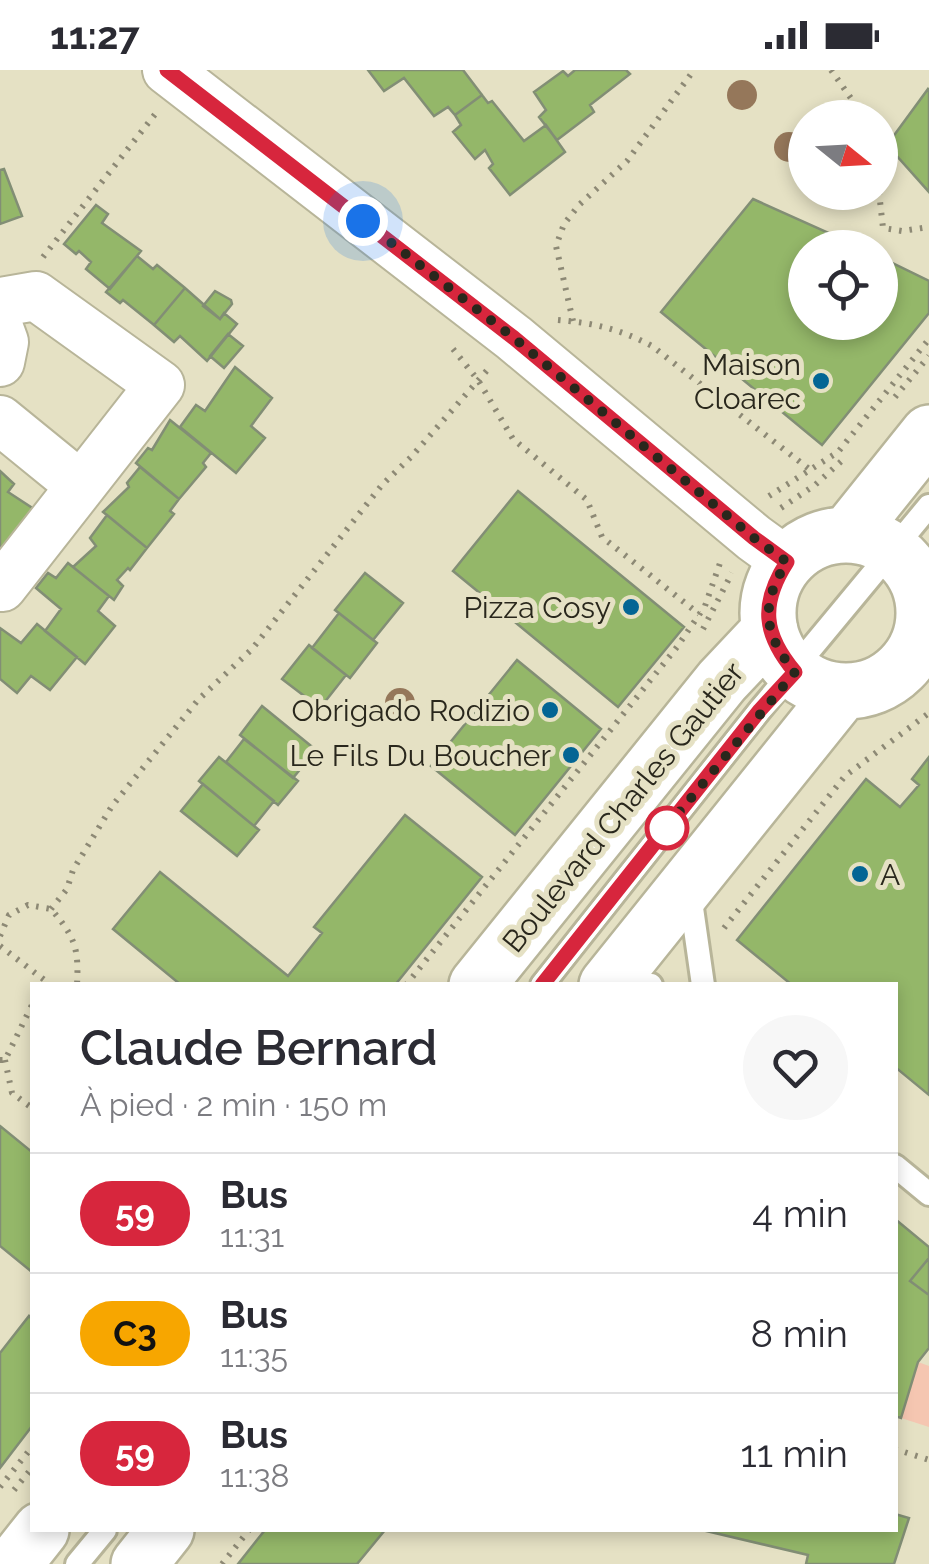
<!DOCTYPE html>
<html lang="fr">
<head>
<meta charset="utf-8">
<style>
	:root { --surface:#fff; --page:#f7f7f7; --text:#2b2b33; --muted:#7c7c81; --line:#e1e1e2 }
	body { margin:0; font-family:Raleway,sans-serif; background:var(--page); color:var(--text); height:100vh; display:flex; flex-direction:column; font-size:38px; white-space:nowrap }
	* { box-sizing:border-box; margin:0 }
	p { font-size:32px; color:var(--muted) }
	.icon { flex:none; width:55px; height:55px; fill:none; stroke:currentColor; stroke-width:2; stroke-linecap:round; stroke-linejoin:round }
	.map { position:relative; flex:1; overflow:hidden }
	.side { position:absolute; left:30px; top:912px; width:868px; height:550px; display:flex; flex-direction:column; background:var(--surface); border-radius:0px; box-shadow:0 5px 15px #0003 }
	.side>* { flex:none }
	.badge { padding:0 20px; border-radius:32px; font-size:35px; line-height:65px }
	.needle { width:65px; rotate:108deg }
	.buttons { position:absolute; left:788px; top:30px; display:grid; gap:20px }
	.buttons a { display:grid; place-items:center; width:110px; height:110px; border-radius:50%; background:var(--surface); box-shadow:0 5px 15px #0003; font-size:50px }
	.you { position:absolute; width:50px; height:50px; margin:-25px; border:8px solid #fff; border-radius:50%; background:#1a73e8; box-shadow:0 0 0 15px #1a73e833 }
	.map>.badge { position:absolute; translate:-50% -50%; box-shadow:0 0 0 5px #fff }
	.round { display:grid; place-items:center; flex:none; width:105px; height:105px; border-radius:52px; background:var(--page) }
	.overview { display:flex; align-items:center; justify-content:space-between; height:170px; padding:0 50px }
	h1 { font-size:48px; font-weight:600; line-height:75px }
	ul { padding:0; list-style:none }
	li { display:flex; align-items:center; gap:30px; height:120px; padding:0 50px; border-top:2px solid var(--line) }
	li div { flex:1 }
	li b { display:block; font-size:38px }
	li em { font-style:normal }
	li .badge { min-width:110px; font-weight:700; text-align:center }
	.status { display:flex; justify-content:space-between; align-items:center; height:70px; padding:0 50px; background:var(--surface); direction:ltr }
	.status svg { height:28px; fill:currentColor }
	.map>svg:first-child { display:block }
	.green { fill:#f5c6b1 }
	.building { fill:#94b769; stroke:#828e75; stroke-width:2.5 }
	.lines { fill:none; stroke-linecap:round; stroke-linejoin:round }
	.service-casing { stroke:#b8b599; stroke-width:28 }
	.minor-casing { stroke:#b8b599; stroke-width:52 }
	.primary-casing { stroke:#b8b599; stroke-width:60 }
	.path { stroke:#8d8975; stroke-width:6; stroke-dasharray:2.5 8; stroke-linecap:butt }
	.service { stroke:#fff; stroke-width:22 }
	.minor { stroke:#fff; stroke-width:48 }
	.primary { stroke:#fff; stroke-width:55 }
	.tree { fill:#95775a }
	.line-casing { stroke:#fff; stroke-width:22 }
	.line { stroke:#d7263d; stroke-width:15 }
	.walk { stroke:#29271c; stroke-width:10; stroke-dasharray:0 18 }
	.poi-dot { fill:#036594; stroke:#e5e1c4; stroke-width:4 }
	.stop-dot { fill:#fff; stroke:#d7263d; stroke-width:5 }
	.labels { text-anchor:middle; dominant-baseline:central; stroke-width:10; stroke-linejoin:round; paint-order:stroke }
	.poi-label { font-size:30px; fill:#29271c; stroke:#e5e1c4; text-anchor:end }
	.street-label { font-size:30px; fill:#29271c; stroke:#e5e1c4 }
</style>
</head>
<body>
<div class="status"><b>11:27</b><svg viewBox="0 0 49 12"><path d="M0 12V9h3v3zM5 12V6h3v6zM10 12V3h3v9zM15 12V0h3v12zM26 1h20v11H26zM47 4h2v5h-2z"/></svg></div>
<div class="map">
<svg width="929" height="1494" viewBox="0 0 929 1494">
	<rect width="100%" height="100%" fill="#e5e1c4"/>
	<path class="green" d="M 918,1292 L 929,1296 L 929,1357 L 901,1348 Z"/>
	<path class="building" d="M 368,0 L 463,0 L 482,25 L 455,45 L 448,37 L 434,46 L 404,8 L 384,21 Z
		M 575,0 L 626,0 L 630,4 L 590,35 L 594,42 L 557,70 L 539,47 L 546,40 L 534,22 L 563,1 L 568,6 Z
		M 928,19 L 929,20 L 929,122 L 887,75 Z
		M 482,25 L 488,33 L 492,31 L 524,71 L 546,55 L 565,82 L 510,125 L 489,98 L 493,94 L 485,80 L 475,89 L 453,62 L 461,55 L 455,45 Z
		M 4,99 L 22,146 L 0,154 L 0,100 Z
		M 753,129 L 840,168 L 835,178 L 805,178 L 805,252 L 880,252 L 880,187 L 929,211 L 929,243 L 822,375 L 661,242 Z
		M 96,135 L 108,144 L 102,153 L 141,181 L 110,219 L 86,199 L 91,192 L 79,181 L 76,184 L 64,174 Z
		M 137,186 L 153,199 L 157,195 L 185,218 L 154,255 L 123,230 L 120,233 L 106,222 Z
		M 185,218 L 220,249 L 224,243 L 237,254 L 207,291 L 180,266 L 174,272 L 154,255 Z
		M 215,221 L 231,230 L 232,234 L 220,249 L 203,236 Z
		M 228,264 L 243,276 L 224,298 L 210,286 Z
		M 235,297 L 272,328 L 251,356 L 265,368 L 236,403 L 180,357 L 196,335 L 205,341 Z
		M 170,350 L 211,383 L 203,393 L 206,397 L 179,429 L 136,393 L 148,378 L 152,380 Z
		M 140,397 L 179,429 L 170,441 L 174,444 L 147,478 L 103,442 L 129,417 L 127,413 Z
		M 0,401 L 14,414 L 8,422 L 37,441 L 6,481 L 0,476 Z
		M 518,421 L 684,557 L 618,637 L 453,501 Z
		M 107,445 L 147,478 L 130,500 L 128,498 L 117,510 L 123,516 L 114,530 L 73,497 L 96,476 L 90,468 Z
		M 68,493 L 109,526 L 98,541 L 115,556 L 85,594 L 45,561 L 61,539 L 36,518 L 48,503 L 56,508 Z
		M 365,503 L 403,533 L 373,570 L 335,540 Z
		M 339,543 L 377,573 L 350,608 L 312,578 Z
		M 37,554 L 77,587 L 50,620 L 31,606 L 17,623 L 0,609 L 0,558 L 21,573 Z
		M 309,575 L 346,605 L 320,638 L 282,609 Z
		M 517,590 L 601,659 L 515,765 L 431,696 Z
		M 262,636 L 316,680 L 293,708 L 240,665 Z
		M 244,669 L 298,711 L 278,735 L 226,692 Z
		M 219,687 L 274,731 L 254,756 L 199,711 Z
		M 929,687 L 929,1025 L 895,997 L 895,915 L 792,915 L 737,870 L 866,709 L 900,737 L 919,715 L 912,709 Z
		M 203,714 L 259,760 L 237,786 L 181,741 Z
		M 405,745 L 482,807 L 395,915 L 181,915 L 113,859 L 160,802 L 288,906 L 322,863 L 314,857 Z
		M 0,1056 L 32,1082 L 32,1202 L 0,1176 Z
		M 895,1149 L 929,1177 L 929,1188 L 910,1211 L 929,1225 L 929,1278 L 918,1292 L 901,1348 L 895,1346 Z
		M 929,1188 L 929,1225 L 910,1211 Z
		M 29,1246 L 32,1249 L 32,1356 L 0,1398 L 0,1283 Z
		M 895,1444 L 909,1448 L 894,1494 L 806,1494 L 808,1485 L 702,1460 L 895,1460 Z
		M 265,1460 L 385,1460 L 357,1494 L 238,1494 Z"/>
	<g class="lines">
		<g class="service-casing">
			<path id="service" d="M 690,824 L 703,915
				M 613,913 L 651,915
				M 542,915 L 760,640 L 929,436
				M 895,1096 L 929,1124
				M 77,1494 L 105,1460"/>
		</g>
		<g class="minor-casing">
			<path id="minor" d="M 167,0 L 514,268 L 754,468 L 787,492
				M 0,232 L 36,226 L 160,315 L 2,517
				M 0,261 L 4,272 L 0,292
				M 0,350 L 81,416"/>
		</g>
		<g class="primary-casing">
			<path id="primary" d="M 848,464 L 929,363
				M768 543a78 78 0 1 1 156 0a78 78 0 1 1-156 0Z
				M 477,915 L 722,611 L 770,560
				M 607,915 L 843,621
				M 14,1494 L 41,1460
				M 139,1494 L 166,1460"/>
		</g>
		<path class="path" d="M 831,0 L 865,48
			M 879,122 L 883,158 L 902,161 L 929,157
			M 43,187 L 156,43
			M 558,250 C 594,253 620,259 652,276 L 809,399
			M 573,251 L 556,176 L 564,154 L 579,135 L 627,91 L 694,0
			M 453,279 L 478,310 L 513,369 L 587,430 L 602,467 L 699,544
			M 895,327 L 929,286
			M 769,426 L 838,382 L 929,269
			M 781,438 L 815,415 L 846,387
			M 703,559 L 732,503
			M 51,839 L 67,819 L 73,800 L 112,736 L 198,630 L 252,579 L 382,415 L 412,386 L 489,298
			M 724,858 L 845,706 L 929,643
			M 0,866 L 9,845 L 28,835 L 51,839 C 75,867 79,878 77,915
			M 0,876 L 51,915
			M 406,915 L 677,577 L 705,536 L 720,493
			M 0,990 L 5,990 L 32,935
			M 5,990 L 12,1023 L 32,1038
			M 895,1379 L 929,1390
			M 0,1417 L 32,1377
			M 14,1420 L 32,1398
			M 222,1494 L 249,1460"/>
		<use href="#service" class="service"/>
		<use href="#minor" class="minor"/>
		<use href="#primary" class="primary"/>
	</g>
	<g class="tree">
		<circle cx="742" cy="25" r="15"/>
		<circle cx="789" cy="77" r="15"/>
		<circle cx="400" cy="633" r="15"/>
	</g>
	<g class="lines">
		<g class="line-casing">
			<path id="line" d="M 167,0 L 514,268 L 754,468 L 787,492 C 760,534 763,564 795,602 L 760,640 L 542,915"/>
		</g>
		<use href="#line" class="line"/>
		<path class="walk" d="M 363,151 L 514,268 L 754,468 L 787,492 C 760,534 763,564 795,602 L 663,762 L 667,758"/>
	</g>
	<g class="poi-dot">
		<circle cx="821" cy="311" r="10"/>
		<circle cx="631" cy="537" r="10"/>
		<circle cx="550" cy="640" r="10"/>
		<circle cx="571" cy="685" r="10"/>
		<circle cx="860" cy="804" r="10"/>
	</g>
	<circle class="stop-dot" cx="667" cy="758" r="20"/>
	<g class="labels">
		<g class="poi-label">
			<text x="801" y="294">Maison<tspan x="801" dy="34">Cloarec</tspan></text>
			<text x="611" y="537">Pizza Cosy</text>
			<text x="530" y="640">Obrigado Rodizio</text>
			<text x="551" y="685">Le Fils Du Boucher</text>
			<text x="880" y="804" text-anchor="start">A</text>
		</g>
		<g class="street-label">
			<text transform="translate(623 737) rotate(-51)">Boulevard Charles Gautier</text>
		</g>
	</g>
</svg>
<div class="buttons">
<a><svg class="needle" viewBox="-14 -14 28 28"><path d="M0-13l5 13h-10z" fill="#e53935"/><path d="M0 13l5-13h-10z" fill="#7c7c81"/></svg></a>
<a><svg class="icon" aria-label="locate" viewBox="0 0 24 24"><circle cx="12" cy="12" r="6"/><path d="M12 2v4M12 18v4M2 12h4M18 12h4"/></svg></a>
</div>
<div class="you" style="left:363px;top:151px"></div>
<section class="side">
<div class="overview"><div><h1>Claude Bernard</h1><p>À pied · 2 min · 150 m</p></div><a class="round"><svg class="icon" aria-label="heart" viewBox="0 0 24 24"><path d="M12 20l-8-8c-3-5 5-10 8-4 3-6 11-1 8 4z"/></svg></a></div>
<ul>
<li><span class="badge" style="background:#d7263d;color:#fff">59</span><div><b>Bus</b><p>11:31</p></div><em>4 min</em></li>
<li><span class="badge" style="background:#f7a600;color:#111">C3</span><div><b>Bus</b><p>11:35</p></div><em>8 min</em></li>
<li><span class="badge" style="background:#d7263d;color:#fff">59</span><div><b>Bus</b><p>11:38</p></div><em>11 min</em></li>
</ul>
</section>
</div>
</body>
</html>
